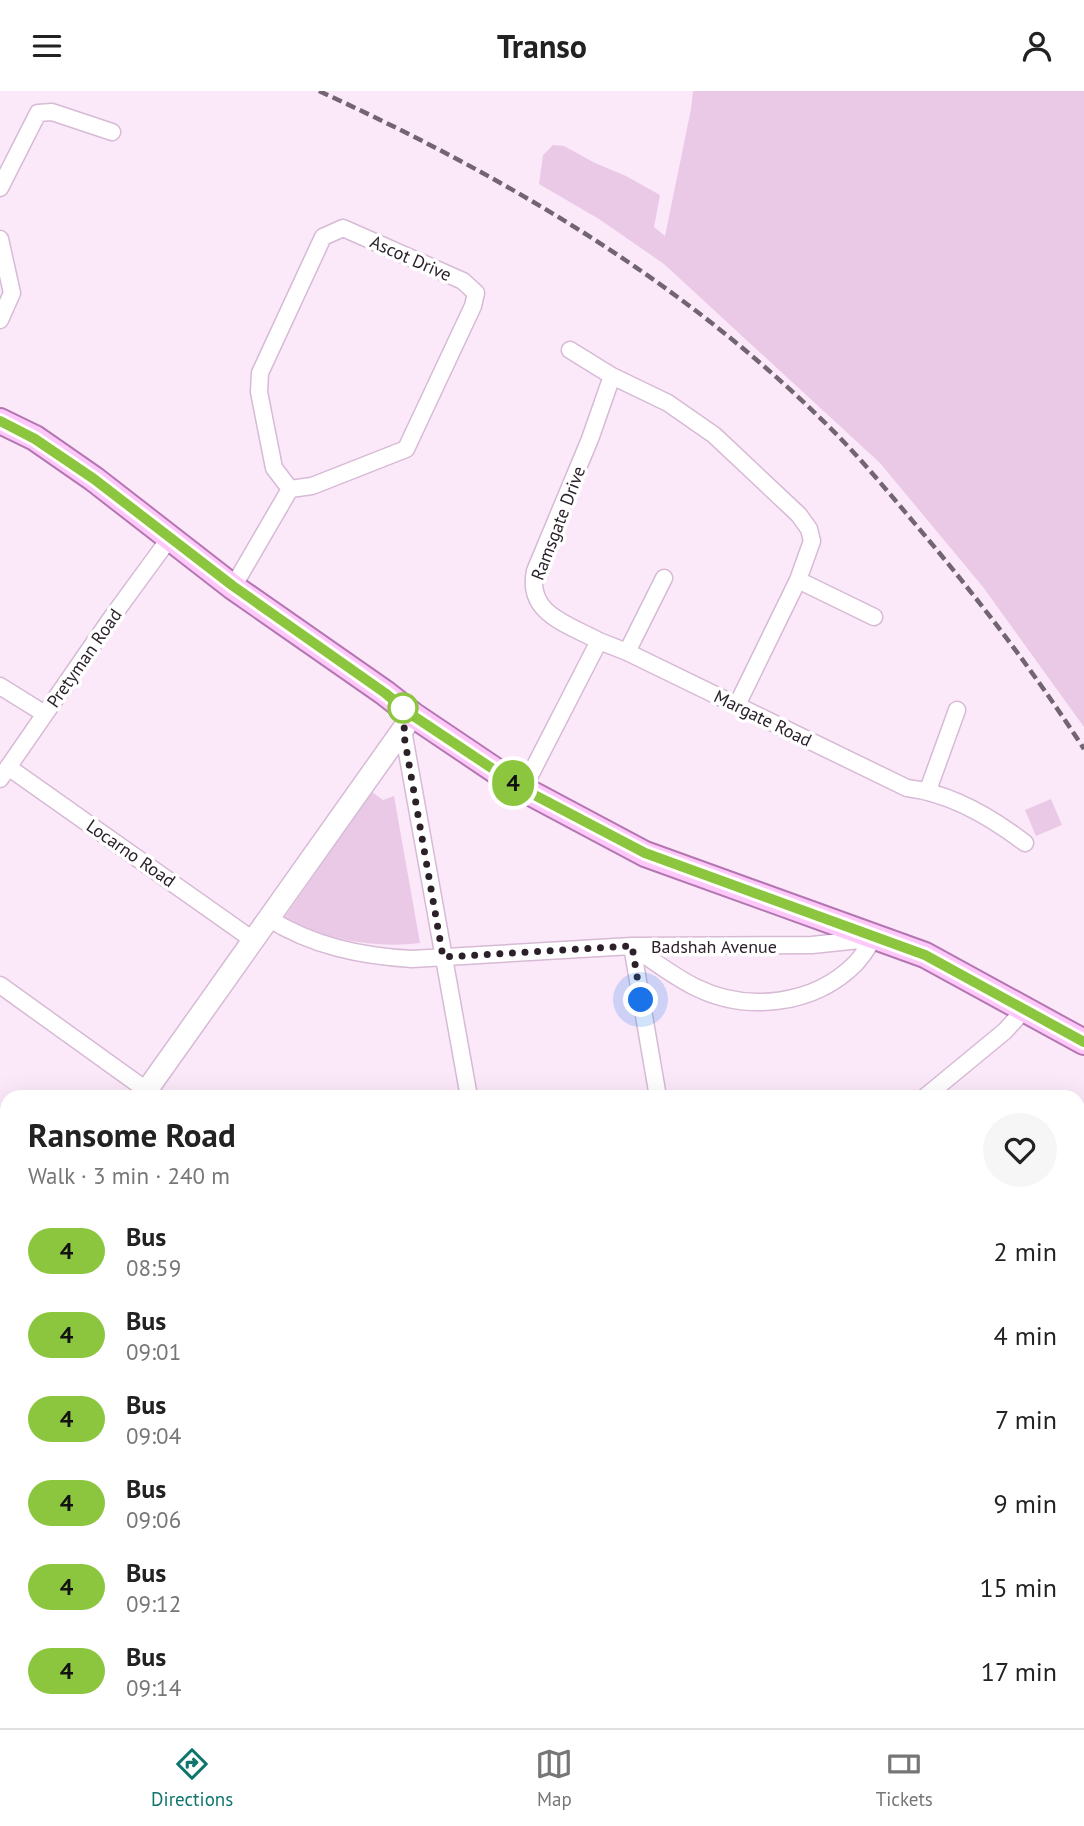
<!DOCTYPE html>
<html lang="en">
<head>
<meta charset="utf-8">
<style>
	:root { --surface:#fff; --page:#f6f6f6; --text:#222; --muted:#767676; --line:#e0e0e0; --accent:#0f766e }
	body { margin:0; font-family:"PT Sans",sans-serif; background:var(--page); color:var(--text); height:100vh; display:flex; flex-direction:column; font-size:26px; white-space:nowrap }
	* { box-sizing:border-box; margin:0 }
	p { font-size:23px; color:var(--muted) }
	.icon { flex:none; width:38px; height:38px; fill:none; stroke:currentColor; stroke-width:2; stroke-linecap:round; stroke-linejoin:round }
	.map { position:relative; flex:1; overflow:hidden }
	.sheet { position:absolute; left:0px; top:999px; width:1085px; height:639px; display:flex; flex-direction:column; background:var(--surface); border-radius:21px 21px 0 0; box-shadow:0 7px 28px #0002 }
	.sheet>* { flex:none }
	.badge { padding:0 14px; border-radius:23px; font-size:24px; line-height:46px }
	.you { position:absolute; width:35px; height:35px; margin:-18px; border:5px solid #fff; border-radius:50%; background:#1a73e8; box-shadow:0 0 0 10px #1a73e833 }
	.map>.badge { position:absolute; translate:-50% -50%; box-shadow:0 0 0 4px #fff }
	.round { display:grid; place-items:center; flex:none; width:74px; height:74px; border-radius:37px; background:var(--page) }
	.overview { display:flex; align-items:center; justify-content:space-between; height:119px; padding:0 28px }
	h1 { font-size:33px; font-weight:700; line-height:52px }
	ul { padding:0; list-style:none }
	li { display:flex; align-items:center; gap:21px; height:84px; padding:0 28px }
	li div { flex:1 }
	li b { display:block; font-size:26px }
	li em { font-style:normal }
	li .badge { min-width:77px; font-weight:700; text-align:center }
	header { display:flex; justify-content:space-between; align-items:center; height:91px; padding:0 28px; background:var(--surface); font-size:32px; font-weight:700 }
	.menu { display:flex; justify-content:space-around; align-items:center; height:98px; border-top:2px solid var(--line); background:var(--surface); font-size:19px; color:var(--muted) }
	.menu a { display:grid; justify-items:center; gap:4px }
	.menu .selected { color:var(--accent) }
	.map>svg:first-child { display:block }
	.green { fill:#eac9e7 }
	.lines { fill:none; stroke-linecap:round; stroke-linejoin:round }
	.street-casing { stroke:#d7bad5; stroke-width:19 }
	.secondary-casing { stroke:#d7bad5; stroke-width:24 }
	.primary-casing { stroke:#b476b1; stroke-width:28 }
	.street { stroke:#fff; stroke-width:16 }
	.secondary { stroke:#fff; stroke-width:21 }
	.primary { stroke:#fec8fb; stroke-width:24 }
	.rail { stroke:#726571; stroke-width:4.5; stroke-dasharray:10 5; stroke-linecap:butt }
	.line-casing { stroke:#fff; stroke-width:16 }
	.line { stroke:#8bc63e; stroke-width:10 }
	.walk { stroke:#2c212b; stroke-width:7; stroke-dasharray:0 12.6 }
	.stop-dot { fill:#fff; stroke:#8bc63e; stroke-width:3.5 }
	.labels { text-anchor:middle; dominant-baseline:central; stroke-width:7; stroke-linejoin:round; paint-order:stroke }
	.street-label { font-size:18px; fill:#2c212b; stroke:#fff }
</style>
</head>
<body>
<header><svg class="icon" aria-label="menu" viewBox="0 0 24 24"><path d="M4 6h16M4 12h16M4 18h16"/></svg>Transo<svg class="icon" aria-label="person" viewBox="0 0 24 24"><circle cx="12" cy="8" r="4"/><path d="M4 21q1-7 8-7t8 7"/></svg></header>
<div class="map">
<svg width="1084" height="1637" viewBox="0 0 1084 1637">
	<rect width="100%" height="100%" fill="#fbe9fa"/>
	<path class="green" d="M 693,0 L 1084,0 L 1084,636 L 983,496 L 880,372 L 664,173 L 599,128 L 539,93 L 543,64 L 553,54 L 564,55 L 595,72 L 626,85 L 660,104 L 654,136 L 665,145 L 691,18 Z
		M 372,701 L 383,709 L 394,705 L 420,852 C 372,858 327,847 282,830 Z
		M 1051,708 L 1062,734 L 1036,745 L 1025,719 Z
		M 1084,1335 L 1084,1529 L 1078,1533 L 1078,1341 Z"/>
	<g class="lines">
		<g class="street-casing">
			<path id="street" d="M 0,97 L 38,22 L 52,21 L 112,41
				M 0,148 L 12,202 L 0,229
				M 570,259 L 612,285
				M 798,489 L 874,526
				M 233,496 L 290,398 L 274,377 L 259,301 L 260,282 L 323,146 L 343,137 L 463,190 L 476,202 L 473,215 L 406,358 L 312,395 L 290,398
				M 599,550 L 627,561 L 907,697 C 950,702 991,726 1025,752
				M 627,561 L 664,487
				M 0,595 L 45,623
				M 403,639 L 469,1006
				M 8,676 L 253,849
				M 0,688 L 112,526 L 169,448
				M 523,698 L 599,550 C 568,533 526,523 535,480 L 590,348 L 612,285 L 668,312 L 714,344 L 799,424 L 809,438 L 812,450 L 798,489 L 737,614
				M 928,699 L 957,619
				M 268,827 C 312,855 361,865 412,868 L 632,855 L 812,854 L 869,848
				M 632,855 C 652,869 673,885 695,896 C 747,922 814,914 855,873 C 862,866 868,856 874,847
				M 632,855 L 658,1006
				M 0,894 L 156,1006
				M 925,1006 L 1005,940 L 1024,919
				M 1078,1116 L 1084,1111
				M 0,1280 L 7,1285
				M 1078,1341 L 1084,1335
				M 0,1570 L 7,1570
				M 319,1631 L 321,1637
				M 670,1631 L 679,1637
				M 532,1637 L 534,1631"/>
		</g>
		<g class="secondary-casing">
			<path id="secondary" d="M 142,1006 L 413,624
				M 0,1206 L 7,1196"/>
		</g>
		<g class="primary-casing">
			<path id="primary" d="M 0,330 L 35,347 L 94,388 L 233,496 L 385,602 L 413,624 L 523,698 L 645,763 L 925,864 L 1084,951"/>
		</g>
		<use href="#street" class="street"/>
		<use href="#secondary" class="secondary"/>
		<use href="#primary" class="primary"/>
		<path class="rail" d="M 319,0 C 500,83 673,184 817,324 C 853,358 884,396 916,434 C 976,505 1033,579 1084,658"/>
	</g>
	<g class="lines">
		<g class="line-casing">
			<path id="line" d="M 0,330 L 35,348 L 94,388 L 233,495 L 385,602 L 412,624 L 523,698 L 645,762 L 925,864 L 1084,951"/>
		</g>
		<use href="#line" class="line"/>
		<path class="walk" d="M 403,617 L 399,613 L 412,624 L 403,639 L 443,866 L 632,855 L 641,909"/>
	</g>
	<circle class="stop-dot" cx="403" cy="617" r="14"/>
	<g class="labels">
		<g class="street-label">
			<text transform="translate(411 167) rotate(24)">Ascot Drive</text>
			<text transform="translate(558 432) rotate(-69)">Ramsgate Drive</text>
			<text transform="translate(84 567) rotate(-55)">Pretyman Road</text>
			<text transform="translate(763 627) rotate(26)">Margate Road</text>
			<text transform="translate(131 762) rotate(35)">Locarno Road</text>
			<text x="714" y="855">Badshah Avenue</text>
		</g>
	</g>
</svg>
<div class="you" style="left:641px;top:909px"></div>
<b class="badge" style="left:513px;top:692px;background:#8bc63e;color:#111">4</b>
<section class="sheet">
<div class="overview"><div><h1>Ransome Road</h1><p>Walk · 3 min · 240 m</p></div><a class="round"><svg class="icon" aria-label="heart" viewBox="0 0 24 24"><path d="M12 20l-8-8c-3-5 5-10 8-4 3-6 11-1 8 4z"/></svg></a></div>
<ul>
<li><span class="badge" style="background:#8bc63e;color:#111">4</span><div><b>Bus</b><p>08:59</p></div><em>2 min</em></li>
<li><span class="badge" style="background:#8bc63e;color:#111">4</span><div><b>Bus</b><p>09:01</p></div><em>4 min</em></li>
<li><span class="badge" style="background:#8bc63e;color:#111">4</span><div><b>Bus</b><p>09:04</p></div><em>7 min</em></li>
<li><span class="badge" style="background:#8bc63e;color:#111">4</span><div><b>Bus</b><p>09:06</p></div><em>9 min</em></li>
<li><span class="badge" style="background:#8bc63e;color:#111">4</span><div><b>Bus</b><p>09:12</p></div><em>15 min</em></li>
<li><span class="badge" style="background:#8bc63e;color:#111">4</span><div><b>Bus</b><p>09:14</p></div><em>17 min</em></li>
</ul>
</section>
</div>
<nav class="menu">
<a class="selected"><svg class="icon" aria-label="directions" viewBox="0 0 24 24"><path d="M12 3l9 9-9 9-9-9zM9 14v-3h6M13 9l2 2-2 2"/></svg>Directions</a>
<a><svg class="icon" aria-label="map" viewBox="0 0 24 24"><path d="M3 6l6-2 6 2 6-2v14l-6 2-6-2-6 2zM9 4v14M15 6v14"/></svg>Map</a>
<a><svg class="icon" aria-label="tickets" viewBox="0 0 24 24"><path d="M3 7h18v10H3zM15 7v10"/></svg>Tickets</a>
</nav>
</body>
</html>
